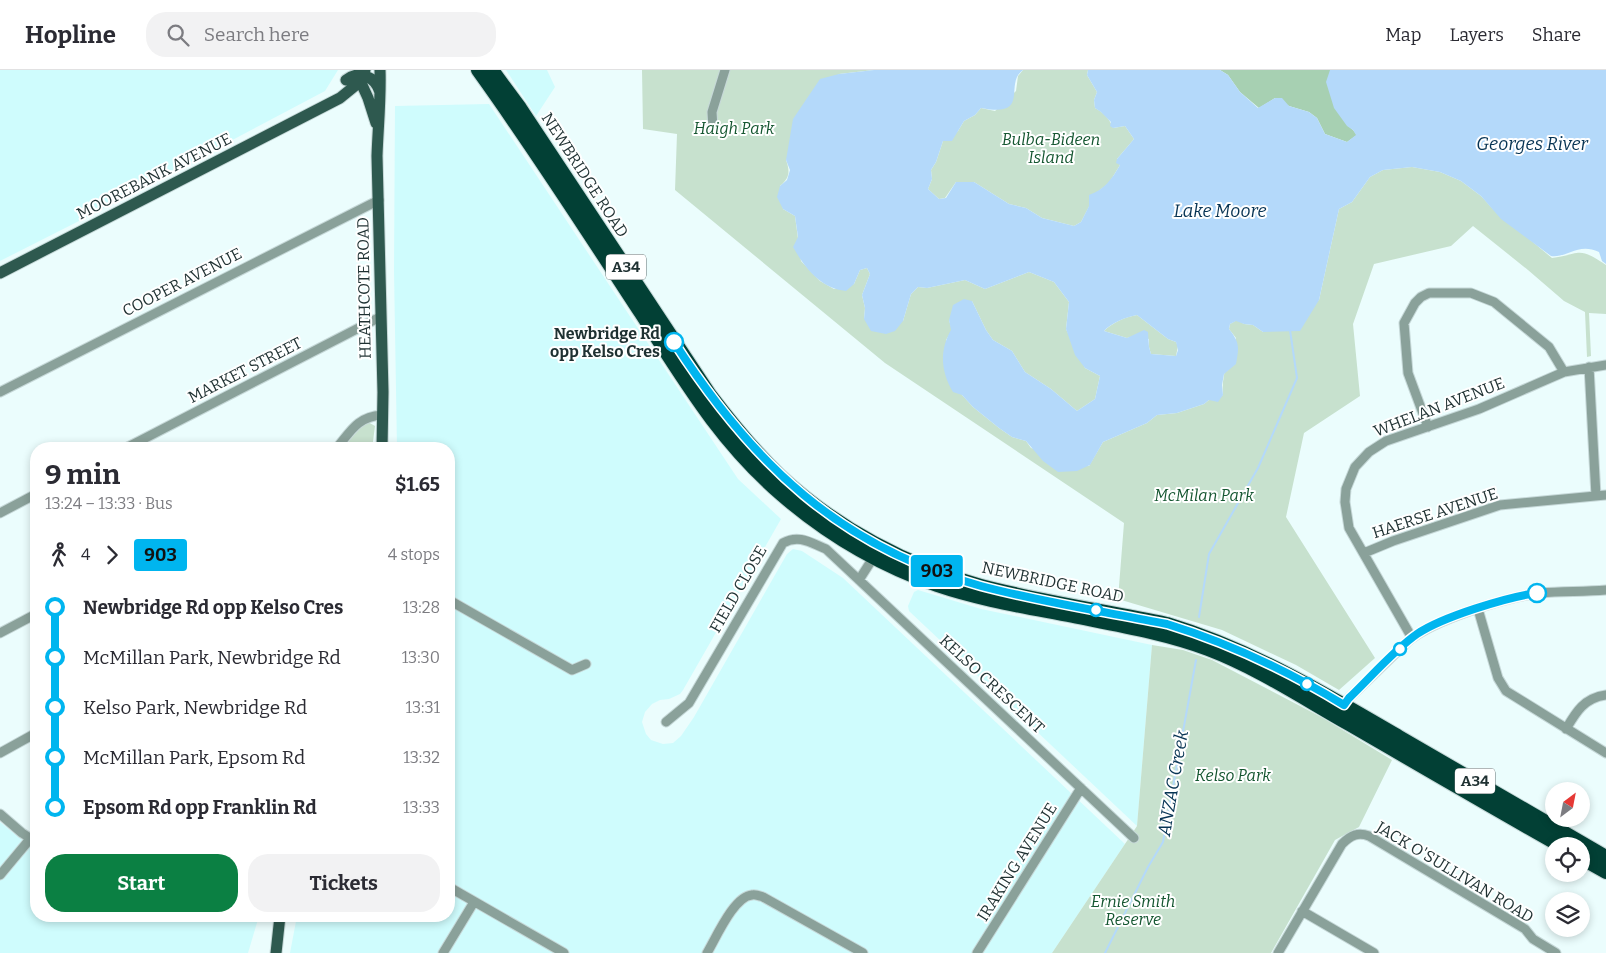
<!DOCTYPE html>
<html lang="en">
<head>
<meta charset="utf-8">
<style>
	:root { --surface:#fff; --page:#f2f2f3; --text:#2b2b33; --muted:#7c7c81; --line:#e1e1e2; --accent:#0b8043 }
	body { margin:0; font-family:Bitter,serif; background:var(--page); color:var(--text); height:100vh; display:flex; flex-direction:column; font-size:19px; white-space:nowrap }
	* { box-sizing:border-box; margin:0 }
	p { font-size:16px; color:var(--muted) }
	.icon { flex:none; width:28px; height:28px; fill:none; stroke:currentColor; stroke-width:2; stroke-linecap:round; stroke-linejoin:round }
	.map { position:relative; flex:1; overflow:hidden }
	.side { position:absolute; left:30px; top:372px; width:425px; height:480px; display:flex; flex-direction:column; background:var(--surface); border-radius:20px; box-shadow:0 2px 8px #0003 }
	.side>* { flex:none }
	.badge { padding:0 10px; border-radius:4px; font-size:18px; line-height:32px }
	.needle { width:32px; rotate:32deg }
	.controls { position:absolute; left:1545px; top:712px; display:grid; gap:10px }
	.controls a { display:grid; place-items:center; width:45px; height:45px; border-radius:50%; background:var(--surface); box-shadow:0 2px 8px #0003; font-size:25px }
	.map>.badge { position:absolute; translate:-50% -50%; box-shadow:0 0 0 2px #fff }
	.legs { display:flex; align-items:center; gap:8px; height:55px; padding:0 15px; font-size:16px }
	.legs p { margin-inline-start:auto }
	.summary { display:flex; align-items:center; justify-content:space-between; height:85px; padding:0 15px }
	h1 { font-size:28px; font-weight:700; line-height:38px }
	.primary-button { display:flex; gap:10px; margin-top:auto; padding:10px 15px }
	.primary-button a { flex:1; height:58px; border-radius:20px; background:var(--accent); color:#fff; font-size:20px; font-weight:700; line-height:58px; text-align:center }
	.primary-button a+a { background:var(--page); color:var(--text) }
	ul { padding:0 15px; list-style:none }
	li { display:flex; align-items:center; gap:18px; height:50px; font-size:19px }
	li i { display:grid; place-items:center; width:8px; height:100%; margin:0 6px; background:currentColor }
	li i::after { content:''; width:12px; height:12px; margin:-6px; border:4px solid; border-radius:50%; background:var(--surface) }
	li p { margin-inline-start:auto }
	li:first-child i { background:linear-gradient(#0000 50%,currentColor 0) }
	li:last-child i { background:linear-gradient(currentColor 50%,#0000 0) }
	header { display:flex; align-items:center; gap:30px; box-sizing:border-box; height:70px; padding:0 25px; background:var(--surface); border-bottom:1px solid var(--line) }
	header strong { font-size:24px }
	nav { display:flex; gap:28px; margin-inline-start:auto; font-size:18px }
	.search { width:350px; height:45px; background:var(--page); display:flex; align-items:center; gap:12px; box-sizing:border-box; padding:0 18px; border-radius:20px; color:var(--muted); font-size:19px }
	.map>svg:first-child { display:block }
	.built { fill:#cffcfd }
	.green { fill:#c7e1ce }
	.forest { fill:#a7d0b2 }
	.water { fill:#b4d9fa; fill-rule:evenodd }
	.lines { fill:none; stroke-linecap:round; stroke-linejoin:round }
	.stream { stroke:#b4d9fa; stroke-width:2 }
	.minor-casing { stroke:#c6d8d8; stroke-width:11 }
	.major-casing { stroke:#c6d8d8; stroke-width:13 }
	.highway-casing { stroke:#c6d8d8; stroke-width:16 }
	.minor { stroke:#8aa19a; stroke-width:9 }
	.major { stroke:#2e594f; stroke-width:11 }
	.highway { stroke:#024035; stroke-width:14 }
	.line-1-casing { stroke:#fff; stroke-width:11 }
	.line-1 { stroke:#00b5ef; stroke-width:8 }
	.stop-1-dot { fill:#fff; stroke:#00b5ef; stroke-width:2.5 }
	.labels { text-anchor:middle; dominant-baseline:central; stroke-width:4; stroke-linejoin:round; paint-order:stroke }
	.shield { fill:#fff; stroke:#626f70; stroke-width:1 }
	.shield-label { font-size:15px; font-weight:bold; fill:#1f3132 }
	.park-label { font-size:16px; font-style:italic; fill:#145630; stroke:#fff }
	.street-label { font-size:16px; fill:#1f3132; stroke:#fff }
	.stop-label { font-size:16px; font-weight:bold; fill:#1f3132; stroke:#fff; text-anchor:end }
	.water-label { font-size:18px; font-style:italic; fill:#073454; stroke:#fff }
</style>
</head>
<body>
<header>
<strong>Hopline</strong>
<div class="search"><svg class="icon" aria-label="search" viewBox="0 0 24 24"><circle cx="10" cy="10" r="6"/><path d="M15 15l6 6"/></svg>Search here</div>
<nav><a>Map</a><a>Layers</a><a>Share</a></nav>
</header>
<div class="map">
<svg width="1606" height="883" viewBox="0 0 1606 883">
	<rect width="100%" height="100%" fill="#ebfdfd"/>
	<path class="built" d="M 0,0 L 338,0 L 325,21 L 79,151 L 0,191 Z
		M 506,0 L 547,0 L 555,17 L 536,46 Z
		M 489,34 L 738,409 L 781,449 L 683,620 L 680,624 L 669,629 L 660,630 L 652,634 L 645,642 L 642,652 L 646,664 L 651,670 L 663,674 L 673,673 L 681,666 L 694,647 L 787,484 L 793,479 L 802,481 L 843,508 L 1125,774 L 1052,883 L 290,883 L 297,846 L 449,846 L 449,379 L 397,379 L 394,201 L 395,36 Z
		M 918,520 L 981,539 L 1152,575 L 1137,756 L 909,541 L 908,536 L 914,522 Z
		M 0,752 L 36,781 L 36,846 L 259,846 L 248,883 L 0,883 Z"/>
	<path class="green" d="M 642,0 L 874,0 L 839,4 L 786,90 C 790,101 790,108 780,116 L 783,139 L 795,146 L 801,191 L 820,211 L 834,219 L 854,214 L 860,200 L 867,198 L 870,204 L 862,225 L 865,238 L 864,249 L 903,251 L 911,224 L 918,217 L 927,218 L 965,210 L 985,219 L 1029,202 L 1054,212 L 1069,232 L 1066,259 L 1085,298 L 1100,306 L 1095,329 L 1077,341 L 1051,319 L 1025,302 L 1012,281 L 993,270 L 986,260 L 972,231 L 949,250 L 952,260 L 946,270 L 962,325 L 973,337 L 999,358 L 1012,367 L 1026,371 L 1031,378 L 1089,396 L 1103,372 L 1147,353 L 1157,345 L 1177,343 L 1204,334 L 1209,330 L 1223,325 C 1221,305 1229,287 1236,268 L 1229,259 L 1230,254 L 1237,250 L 1244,254 L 1253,255 L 1263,262 L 1319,230 L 1339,139 L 1352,132 L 1370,107 L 1383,100 L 1412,97 L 1440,102 L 1461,111 L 1481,126 L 1492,138 L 1552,188 C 1581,184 1578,176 1606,195 L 1606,244 L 1589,243 L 1591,286 L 1587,287 L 1585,242 L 1564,231 L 1528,200 L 1473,156 L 1451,176 L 1374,194 L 1353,254 L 1360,326 L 1304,363 L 1286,447 L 1375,588 L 1339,620 L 1296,595 L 1222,560 L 1118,529 L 1124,453 L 885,293 L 675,120 L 677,64 L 643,59 Z
		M 1023,0 L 1088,0 L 1087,5 L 1097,22 L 1094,30 L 1095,38 C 1103,42 1110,49 1113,58 L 1125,56 L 1134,69 L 1117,89 L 1120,95 L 1109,113 L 1096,123 L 1081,152 L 1074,156 L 1042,148 L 1026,138 L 1009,134 L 974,112 L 956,112 L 945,128 L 939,129 L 928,119 L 932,109 L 931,100 L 936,92 L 943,71 L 958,61 L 964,51 L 975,45 L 981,38 L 995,41 L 1016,21 L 1018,6 Z
		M 1137,245 L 1168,269 L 1176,272 L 1178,276 L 1176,286 L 1151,284 L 1149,277 L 1149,269 L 1134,266 L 1127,268 L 1104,261 C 1112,253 1125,247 1137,245 Z
		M 368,352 L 375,356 L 372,379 L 342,379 L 361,357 Z
		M 1152,575 L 1183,580 L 1212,590 L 1323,648 L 1392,690 L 1359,757 L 1335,770 L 1271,883 L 1052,883 L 1137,756 Z"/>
	<path class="forest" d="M 1220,0 L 1330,0 L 1347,55 L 1353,60 L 1357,65 L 1347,72 L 1325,64 L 1317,48 L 1309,42 L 1289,36 L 1275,28 L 1259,38 L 1240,22 L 1228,5 Z"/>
	<path class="water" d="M 874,0 L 1023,0 C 1003,14 1032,48 981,38 L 975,45 L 964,51 L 952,71 L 943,71 L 936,92 L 931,100 L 932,109 L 928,119 L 939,129 L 946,128 L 956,112 L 974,112 L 1009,134 L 1026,138 L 1042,148 L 1074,156 L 1081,152 L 1089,136 L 1089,125 C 1104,120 1112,109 1120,95 L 1116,93 L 1117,89 L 1134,69 L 1125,56 L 1113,58 L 1110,56 L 1111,52 L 1101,42 L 1095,38 L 1094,30 L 1097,22 L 1087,5 L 1088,0 L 1220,0 L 1228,5 L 1240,22 L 1258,38 L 1275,28 L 1282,28 L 1289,36 L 1309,42 L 1317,48 L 1325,64 L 1347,72 L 1356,65 L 1353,60 L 1347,56 L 1334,38 L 1326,12 L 1330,0 L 1606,0 L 1606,194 L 1602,191 L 1599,182 C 1578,172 1568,188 1551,186 L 1501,149 L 1481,126 L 1461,111 L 1440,102 L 1412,97 L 1383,100 L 1370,107 L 1352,132 L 1339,139 L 1319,230 L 1300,261 L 1263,262 L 1253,255 L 1244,254 L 1236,251 L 1230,254 L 1229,259 C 1240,273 1239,277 1236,294 L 1224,304 L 1222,315 L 1223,325 L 1218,332 L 1209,330 L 1204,334 L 1177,343 L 1157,345 L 1147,353 L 1103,372 L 1090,395 L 1077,401 L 1058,402 L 1043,391 L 1026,371 L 1012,367 L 999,358 L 973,337 L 962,325 L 953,322 C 941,302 939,281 951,260 L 949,250 L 953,235 L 964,229 L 972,231 L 986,260 L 993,270 L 1012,281 L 1025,302 L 1051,319 L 1077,341 L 1095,329 L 1100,306 L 1085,298 L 1075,285 L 1066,259 L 1069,232 L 1054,212 L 1029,202 L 985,219 L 965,210 L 927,218 L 918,217 L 911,224 L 903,251 L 895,261 L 886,264 L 871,261 L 864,249 L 865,238 L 862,225 L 870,204 L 867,198 L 860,200 L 854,214 L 846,221 C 820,218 805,198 793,177 L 798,167 L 795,146 L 783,139 L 777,127 L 780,116 L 787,110 L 790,100 L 786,90 L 793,49 L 820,9 L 839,4 ZM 1137,245 L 1168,269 L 1176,272 L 1178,280 L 1176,286 L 1151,284 L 1149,277 L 1148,262 L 1144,260 L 1127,268 L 1104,261 C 1111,253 1126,247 1137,245 Z"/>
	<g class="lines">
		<path class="stream" d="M 1199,547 L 1209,484 L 1258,398 L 1297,308 L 1290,260
			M 1105,883 L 1148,797 L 1163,772 L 1196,590"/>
		<g class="minor-casing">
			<path id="minor" d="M 713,59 L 712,42 L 725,0
				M 1589,297 L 1596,426
				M 0,322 L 379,130
				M 1428,357 L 1408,303 L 1404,253 L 1415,233 L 1421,227 L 1429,223 L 1471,223 L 1494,232 L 1549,277 L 1564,302
				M 124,379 L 380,247
				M 336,379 C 351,361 357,347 382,345
				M 0,443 L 36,424
				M 1364,483 L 1393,471 L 1500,435 L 1606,425
				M 859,510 L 875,485
				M 449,530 L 572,600 L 586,594
				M 1478,539 L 1498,608 L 1506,621 L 1606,683
				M 0,563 L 36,544
				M 1412,568 L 1349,458 L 1345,432 L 1346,419 L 1355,397 L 1369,382 L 1386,371 L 1479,339 L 1564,302 L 1606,295
				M 1342,638 L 1349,628 L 1408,571 C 1433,550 1508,526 1541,523 C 1562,521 1584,522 1606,520
				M 666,652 L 689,633 L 783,473 C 799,464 811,473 826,479 L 1134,768
				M 1566,659 C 1576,642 1584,628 1606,625
				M 0,683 L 36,663
				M 0,744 L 22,763 L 36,772
				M 0,805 L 30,769
				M 449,817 L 564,883
				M 1302,841 L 1374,883
				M 443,883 L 474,832
				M 707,883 C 716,868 734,826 752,825 C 755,824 760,826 763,827 L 863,883
				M 977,883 L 1081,718
				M 1278,883 L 1342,774 C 1351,765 1358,762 1369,766 L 1525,859 L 1533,869 L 1556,883"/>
		</g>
		<g class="major-casing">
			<path id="major" d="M 380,0 C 381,29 378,57 377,86 L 383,322 L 382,379
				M 358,6 L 368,28 L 376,53
				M 346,10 C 359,0 375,6 380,22
				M 0,203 L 340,28 L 356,15 L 365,0
				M 276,883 L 280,846"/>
		</g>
		<g class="highway-casing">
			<path id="highway" d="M 478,0 C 535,79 588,162 641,243 C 685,311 719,370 781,424 C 827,464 880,495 937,515 C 981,530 1027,537 1073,546 C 1118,555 1165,563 1208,579 C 1258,598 1303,628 1349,654 C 1420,695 1490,736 1561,776
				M 492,0 L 520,38 L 710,325 C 732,354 754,381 780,406 C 836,458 907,496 981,516 C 1042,532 1105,541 1167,554 C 1250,579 1324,623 1399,667 C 1468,707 1537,747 1606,787
				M 1581,788 L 1606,802"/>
		</g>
		<use href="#minor" class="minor"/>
		<use href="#major" class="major"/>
		<use href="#highway" class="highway"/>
	</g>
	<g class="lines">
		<g class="line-1-casing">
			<path id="line-1" d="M 674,272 C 752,393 839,477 981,516 C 1041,532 1106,542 1167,554 C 1229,573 1288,601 1344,635 L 1349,628 C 1370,608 1394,580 1417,564 C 1442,547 1507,527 1537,523"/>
		</g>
		<use href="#line-1" class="line-1"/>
	</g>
	<g class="stop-1-dot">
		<circle cx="674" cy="272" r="9"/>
		<circle cx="1537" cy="523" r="9"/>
		<circle cx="1096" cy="540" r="6"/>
		<circle cx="1400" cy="579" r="6"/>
		<circle cx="1307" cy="614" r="6"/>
	</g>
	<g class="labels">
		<g class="shield">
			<rect x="606" y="184.5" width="40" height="25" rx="4"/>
			<rect x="1455" y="698.5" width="40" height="25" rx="4"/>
		</g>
		<g class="shield-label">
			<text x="626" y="197">A34</text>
			<text x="1475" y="711">A34</text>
		</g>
		<g class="park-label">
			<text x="734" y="58">Haigh Park</text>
			<text x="1051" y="69">Bulba-Bideen<tspan x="1051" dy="18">Island</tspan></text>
			<text x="1204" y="425">McMilan Park</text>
			<text x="1233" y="705">Kelso Park</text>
			<text x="1133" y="831">Ernie Smith<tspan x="1133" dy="18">Reserve</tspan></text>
		</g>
		<g class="street-label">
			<text transform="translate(585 105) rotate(57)">NEWBRIDGE ROAD</text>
			<text transform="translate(154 106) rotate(-27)">MOOREBANK AVENUE</text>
			<text transform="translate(182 212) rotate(-27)">COOPER AVENUE</text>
			<text transform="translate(364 218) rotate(-91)">HEATHCOTE ROAD</text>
			<text transform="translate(245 300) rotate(-27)">MARKET STREET</text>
			<text transform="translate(1439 337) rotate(-21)">WHELAN AVENUE</text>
			<text transform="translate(1435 443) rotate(-18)">HAERSE AVENUE</text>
			<text transform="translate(1053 512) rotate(12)">NEWBRIDGE ROAD</text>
			<text transform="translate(738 519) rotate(-60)">FIELD CLOSE</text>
			<text transform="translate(992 614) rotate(43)">KELSO CRESCENT</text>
			<text transform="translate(1017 792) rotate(-58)">IRAKING AVENUE</text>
			<text transform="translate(1455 802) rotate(31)">JACK O'SULLIVAN ROAD</text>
		</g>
		<g class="stop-label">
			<text x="660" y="263">Newbridge Rd<tspan x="660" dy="18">opp Kelso Cres</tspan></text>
		</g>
		<g class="water-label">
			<text x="1532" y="74">Georges River</text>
			<text x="1220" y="141">Lake Moore</text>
			<text transform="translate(1173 713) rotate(-80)">ANZAC Creek</text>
		</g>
	</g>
</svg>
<div class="controls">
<a><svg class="needle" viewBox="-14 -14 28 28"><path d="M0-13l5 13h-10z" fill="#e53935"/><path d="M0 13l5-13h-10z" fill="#7c7c81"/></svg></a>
<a><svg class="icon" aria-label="locate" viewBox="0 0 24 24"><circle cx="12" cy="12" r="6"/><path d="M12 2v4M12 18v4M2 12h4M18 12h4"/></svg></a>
<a><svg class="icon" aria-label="layers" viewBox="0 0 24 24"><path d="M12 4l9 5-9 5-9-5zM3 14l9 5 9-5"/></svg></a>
</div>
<b class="badge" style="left:937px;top:501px;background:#00b5ef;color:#111">903</b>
<section class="side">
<div class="summary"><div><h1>9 min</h1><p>13:24 – 13:33 · Bus</p></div><b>$1.65</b></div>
<div class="legs"><svg class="icon" aria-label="walk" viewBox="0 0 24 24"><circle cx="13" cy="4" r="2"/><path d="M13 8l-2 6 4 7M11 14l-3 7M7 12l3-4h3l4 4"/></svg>4<svg class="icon" aria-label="forward" viewBox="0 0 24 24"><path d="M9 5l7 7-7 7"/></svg><b class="badge" style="background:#00b5ef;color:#111">903</b><p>4 stops</p></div>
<ul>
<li><i style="color:#00b5ef"></i><b>Newbridge Rd opp Kelso Cres</b><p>13:28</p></li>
<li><i style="color:#00b5ef"></i><span>McMillan Park, Newbridge Rd</span><p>13:30</p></li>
<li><i style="color:#00b5ef"></i><span>Kelso Park, Newbridge Rd</span><p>13:31</p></li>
<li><i style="color:#00b5ef"></i><span>McMillan Park, Epsom Rd</span><p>13:32</p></li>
<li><i style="color:#00b5ef"></i><b>Epsom Rd opp Franklin Rd</b><p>13:33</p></li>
</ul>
<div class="primary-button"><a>Start</a><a>Tickets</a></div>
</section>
</div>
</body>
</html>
